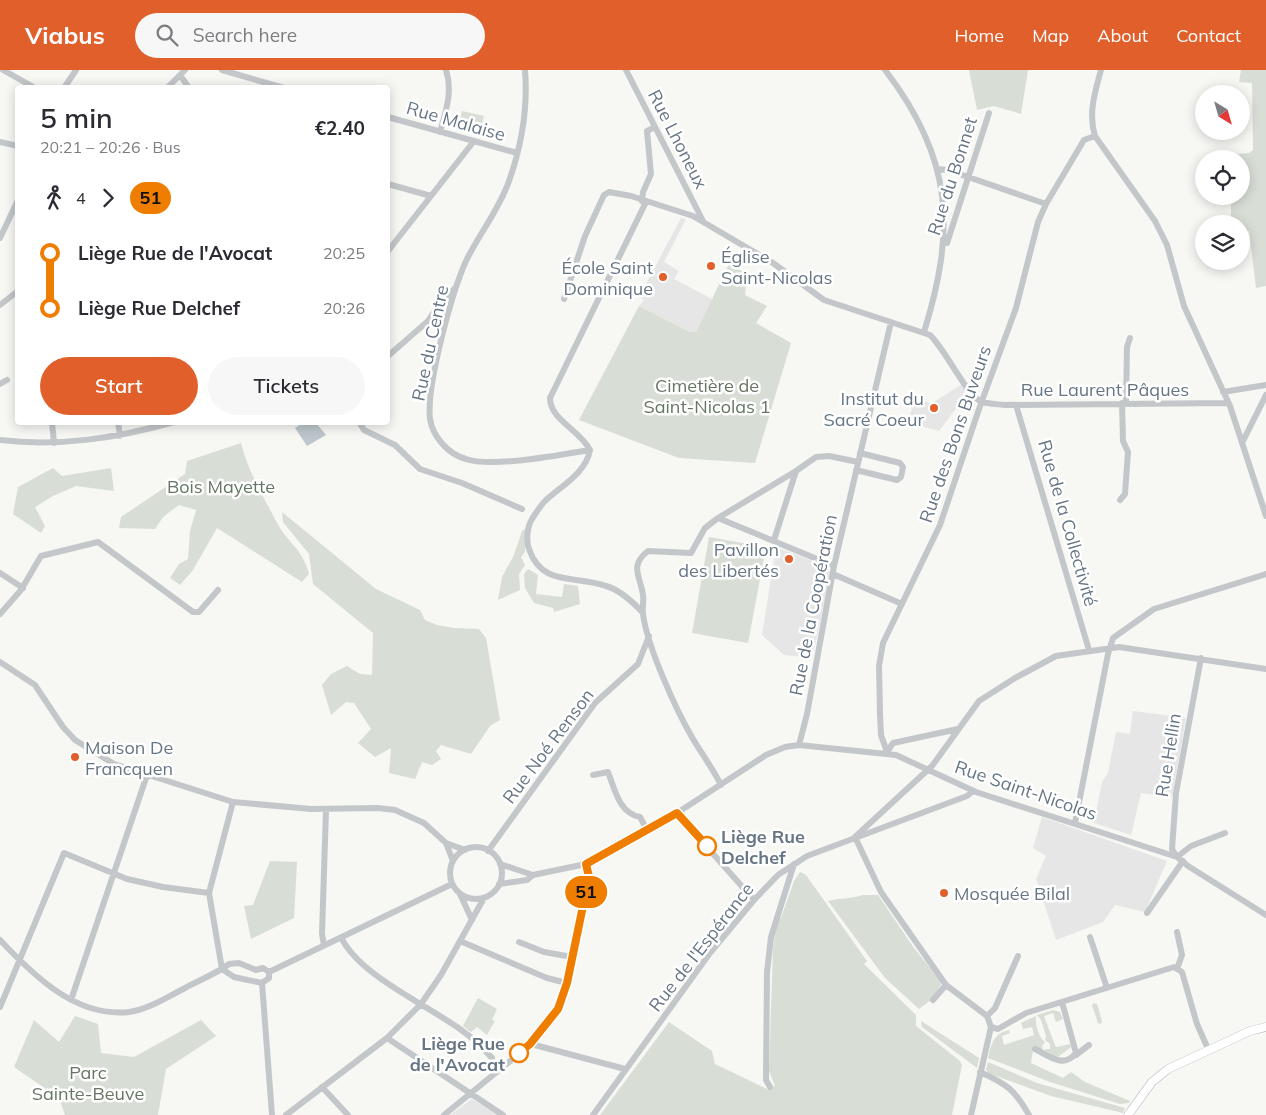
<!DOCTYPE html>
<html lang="en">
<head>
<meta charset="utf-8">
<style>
	:root { --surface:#fff; --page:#f7f7f7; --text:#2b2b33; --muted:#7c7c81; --accent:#e05f2b }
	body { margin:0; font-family:Mulish,sans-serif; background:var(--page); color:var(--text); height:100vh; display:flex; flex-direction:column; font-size:19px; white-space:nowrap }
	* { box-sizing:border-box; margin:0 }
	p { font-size:16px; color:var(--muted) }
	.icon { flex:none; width:28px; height:28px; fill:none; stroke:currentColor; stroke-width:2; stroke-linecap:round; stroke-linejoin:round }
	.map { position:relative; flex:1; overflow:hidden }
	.drawer { position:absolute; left:15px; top:15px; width:375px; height:340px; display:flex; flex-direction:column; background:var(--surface); border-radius:5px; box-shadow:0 2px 12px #0003 }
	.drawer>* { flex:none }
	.badge { padding:0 10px; border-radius:16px; font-size:18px; line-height:32px }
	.needle { width:32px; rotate:143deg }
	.buttons { position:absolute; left:1195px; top:15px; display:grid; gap:10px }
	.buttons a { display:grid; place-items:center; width:55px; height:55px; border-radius:50%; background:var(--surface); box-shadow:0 2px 12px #0003; font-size:25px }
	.map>.badge { position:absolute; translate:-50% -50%; box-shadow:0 0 0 2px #fff }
	.legs { display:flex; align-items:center; gap:8px; height:55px; padding:0 25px; font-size:16px }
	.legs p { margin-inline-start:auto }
	.summary { display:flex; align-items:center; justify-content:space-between; height:85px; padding:0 25px }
	h1 { font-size:28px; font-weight:600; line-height:38px }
	.primary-button { display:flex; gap:10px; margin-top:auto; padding:10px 25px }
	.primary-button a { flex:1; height:58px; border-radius:30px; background:var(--accent); color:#fff; font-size:20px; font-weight:600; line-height:58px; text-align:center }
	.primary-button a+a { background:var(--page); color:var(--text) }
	ul { padding:0 25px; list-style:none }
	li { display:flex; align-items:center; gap:18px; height:55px; font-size:19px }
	li i { display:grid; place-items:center; width:8px; height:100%; margin:0 6px; background:currentColor }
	li i::after { content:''; width:12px; height:12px; margin:-6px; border:4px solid; border-radius:50%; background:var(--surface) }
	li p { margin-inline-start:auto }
	li:first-child i { background:linear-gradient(#0000 50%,currentColor 0) }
	li:last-child i { background:linear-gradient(currentColor 50%,#0000 0) }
	header { display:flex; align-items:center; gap:30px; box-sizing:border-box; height:70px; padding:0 25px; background:var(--accent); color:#fff }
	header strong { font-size:24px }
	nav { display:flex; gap:28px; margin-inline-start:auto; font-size:18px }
	.search { width:350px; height:45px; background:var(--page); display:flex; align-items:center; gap:12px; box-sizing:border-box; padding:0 18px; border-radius:28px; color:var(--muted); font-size:19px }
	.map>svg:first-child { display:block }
	.built { fill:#e5e6e5 }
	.green { fill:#d8ded5 }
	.water { fill:#bcc6cb }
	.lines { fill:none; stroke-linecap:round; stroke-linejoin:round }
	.major-casing { stroke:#b6babe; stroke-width:9 }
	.minor { stroke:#c3c7ca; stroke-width:6 }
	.major { stroke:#fff; stroke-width:8 }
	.line-1-casing { stroke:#fff; stroke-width:11 }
	.line-1 { stroke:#ef7d00; stroke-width:8 }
	.poi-dot { fill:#e05f2b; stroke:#fff; stroke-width:2 }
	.stop-1-dot { fill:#fff; stroke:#ef7d00; stroke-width:2.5 }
	.labels { text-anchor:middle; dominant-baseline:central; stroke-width:5; stroke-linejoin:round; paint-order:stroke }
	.street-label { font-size:18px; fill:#677685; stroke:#fff }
	.poi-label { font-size:18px; fill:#677685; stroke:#fff; text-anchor:start }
	.park-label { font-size:18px; fill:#657761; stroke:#fff }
	.stop-label { font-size:18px; font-weight:bold; fill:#677685; stroke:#fff; text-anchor:start }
</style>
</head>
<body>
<header>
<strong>Viabus</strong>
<div class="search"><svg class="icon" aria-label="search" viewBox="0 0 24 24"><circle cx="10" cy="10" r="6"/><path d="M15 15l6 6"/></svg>Search here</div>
<nav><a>Home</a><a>Map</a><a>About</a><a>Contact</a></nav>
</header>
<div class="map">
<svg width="1266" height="1045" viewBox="0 0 1266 1045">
	<rect width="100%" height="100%" fill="#f7f7f4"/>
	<path class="built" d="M 681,148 L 686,149 L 664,192 L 679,201 L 674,209 L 712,229 L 696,262 L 690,262 L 639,236 L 644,230 L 639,227 Z
		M 962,314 L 975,334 L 964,340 L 957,337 L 939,361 L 907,352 L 917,326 L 931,334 Z
		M 776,477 L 826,496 L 831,504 L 812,588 L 784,585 L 762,565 Z
		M 1133,641 L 1186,648 L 1172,727 L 1141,723 L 1131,765 L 1094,753 L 1102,712 L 1108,703 L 1116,662 L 1130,664 Z
		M 1042,747 L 1167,791 L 1145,842 L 1115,835 L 1103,852 L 1056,870 L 1036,809 L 1046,786 L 1033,778 Z
		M 472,1029 L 499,1045 L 450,1045 Z"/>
	<path class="green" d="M 969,0 L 1028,0 L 1021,44 L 994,36 L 977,40 Z
		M 1241,0 L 1266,0 L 1266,216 L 1256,218 L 1249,161 L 1241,162 L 1241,154 L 1231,154 L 1231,126 L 1241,126 L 1241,89 L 1228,89 L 1228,85 L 1249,83 L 1253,80 L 1252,13 L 1239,12 Z
		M 462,41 L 484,46 L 481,58 L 459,52 Z
		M 729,194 L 747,204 L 745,225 L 767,236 L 756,253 L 791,273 L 755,393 L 679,388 L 579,350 L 639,236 L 690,262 L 696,262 Z
		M 241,373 C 248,401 263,426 276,451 C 287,473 302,477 309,504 L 302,512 L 217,458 L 193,500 L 180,515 L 170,508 L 179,494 L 188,489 L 190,461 L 196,440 L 179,435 L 163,447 L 155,459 L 119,458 L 121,447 L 185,404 L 187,391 Z
		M 53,398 L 62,406 L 111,398 L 114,421 L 76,416 L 53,426 L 35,437 L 45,456 L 41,463 L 13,444 L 18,417 Z
		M 282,442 L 376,519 L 420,540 L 425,550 L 437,555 L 454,558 L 479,559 L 486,568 L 500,650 L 490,656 L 471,684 L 441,675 L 436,681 L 441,689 L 432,695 L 422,692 L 415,709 L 389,703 L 391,678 L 375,687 L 358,673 L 371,659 L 354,633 L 346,632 L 331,645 L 322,615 L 331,604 L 347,596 L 360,604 L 372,605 L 373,563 L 313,514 L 309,484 L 283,452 Z
		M 525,459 L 525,482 L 521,487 L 525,495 L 519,504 L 520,520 L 498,530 L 502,507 L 514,485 L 522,461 Z
		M 709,467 L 766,477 L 748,573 L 692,563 Z
		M 528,499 L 538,505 L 536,524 L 562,527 L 564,514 L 578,516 L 580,534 L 554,542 L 553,538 L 534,533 L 525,518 L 524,504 Z
		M 270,791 L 297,792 L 294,848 L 251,869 L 244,836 L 253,835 Z
		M 800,802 L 806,805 L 867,891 L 864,894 L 916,945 L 916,956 L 960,991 L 962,995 L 952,1045 L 600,1045 L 669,952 L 712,981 L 715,994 L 767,1019 L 775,1016 L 769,1001 L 773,877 L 777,851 L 781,848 L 794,811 Z
		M 863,825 L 878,825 L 914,878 L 940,910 L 941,915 L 932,929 L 919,939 L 885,908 L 828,831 C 840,828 851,829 863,825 Z
		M 478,928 L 497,939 L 492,950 L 495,951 L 487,965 L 477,957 L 471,962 L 463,956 Z
		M 1094,933 L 1097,934 L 1102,951 L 1101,954 L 1098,953 L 1092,935 Z
		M 1053,940 L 1060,942 L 1063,949 L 1056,952 L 1053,943 L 1044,946 L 1056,978 L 1050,979 L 1050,974 L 1045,970 L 1046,966 L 1041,950 L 1037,945 Z
		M 75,946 L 98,954 L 101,983 L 134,987 L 201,950 L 216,966 L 166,999 L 158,1045 L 65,1045 L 59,1028 L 14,997 L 34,950 L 59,972 Z
		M 1036,946 C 1035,954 1038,966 1045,972 L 1042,976 L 1043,980 L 1070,974 L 1071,977 L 1058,987 L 1033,981 L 1031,993 L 1063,1008 L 1071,1002 L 1085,1012 L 1130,1031 L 1129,1033 L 1120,1034 L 1050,1012 L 988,988 C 991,974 994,963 1009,960 L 1010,963 L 1002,966 L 1004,975 L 1034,965 L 1032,957 L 1023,959 L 1021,953 Z
		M 921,951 L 979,988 L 977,998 L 922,957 Z
		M 988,992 L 1037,1013 L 1125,1038 L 1123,1043 L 1051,1026 L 988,1003 L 986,999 Z"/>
	<path class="water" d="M 303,353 L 316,353 L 326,365 L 307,376 L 295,358 Z"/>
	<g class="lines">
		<g class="major-casing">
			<path id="major" d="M 1128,1045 L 1152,1012 L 1168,999 L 1250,961 L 1266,957"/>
		</g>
		<path class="minor" d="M 3,0 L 35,18
			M 222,0 L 284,18
			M 525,0 C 528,37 521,77 509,111 C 499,140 479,164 466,191 C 452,222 426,316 430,349 C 433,367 448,384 466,389 C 492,398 560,385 590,380
			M 626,0 L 703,151
			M 885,0 C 953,88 956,159 924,262
			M 1101,0 C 1095,22 1088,43 1095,66 L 1155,151 L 1167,175 L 1184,236 L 1230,336 L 1266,446
			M 180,5 L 189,18
			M 64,18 L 76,0
			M 167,18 L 185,0
			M 388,47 L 517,83
			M 440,62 C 446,41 453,21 446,0
			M 0,72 L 18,76
			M 937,99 L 948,100 L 1046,134
			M 388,114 L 431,126
			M 642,131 L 643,122 L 651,104 L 647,61 L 655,57
			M 0,168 L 18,130
			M 947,173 L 989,43
			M 388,181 L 474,71
			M 564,229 L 585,166 L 604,125 L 609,122 L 631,126 L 693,146 L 773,193 L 824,230 L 930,265 C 945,279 966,324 980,331 C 987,334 996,334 1004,335 L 1228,333
			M 0,235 L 18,221
			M 388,286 L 428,251 L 441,232 L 456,217
			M 0,314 L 7,310
			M 1223,322 L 1266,315
			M 1126,333 L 1127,277 L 1130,268
			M 1016,335 L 1089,580
			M 52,352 L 54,373
			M 118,352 L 120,366
			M 359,352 L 364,360 L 395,375 L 420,399 L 462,413 L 522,439
			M 0,370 C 60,377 117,368 174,352
			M 1242,373 L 1266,325
			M 590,380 C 580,360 550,350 550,328 L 646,132
			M 590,380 C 586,403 561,416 545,431 C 540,436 536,443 532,449 C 527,457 526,471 529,479 C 542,517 575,505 606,516 C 620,520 633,532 643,543
			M 856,400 L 897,410 L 901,407 L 903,397 L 900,393 L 860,383
			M 1120,430 L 1125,424 L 1128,382 L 1123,371 L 1122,333
			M 718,448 L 796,401 L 816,387 L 829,386 L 858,392
			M 774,470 L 796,401
			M 0,503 L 23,518
			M 833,504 L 902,534
			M 0,544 L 21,520 L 41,486 L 98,472 L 193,542 L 199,542 L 218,520
			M 0,592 L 35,615 L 63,657 L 75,670 L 114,694 L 233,732 L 311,739 L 378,738 L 395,740 L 424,753 L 446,773 L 465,780
			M 799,675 L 807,644 L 834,496 L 891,252
			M 887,682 L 881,665 L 880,644 L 879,596 L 883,573 L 940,455 L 979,339 L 1016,238 L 1038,152 L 1046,134 L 1084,70 L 1095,66
			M 887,682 L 893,673 L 958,659
			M 593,705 L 608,702 C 615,720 619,743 640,747 L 647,760
			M 721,715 C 713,699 702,684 693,669 C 676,640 647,576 643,544 C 642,538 644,531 643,525 C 640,505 629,496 648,481 L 691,483 L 705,458 L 718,448 L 834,496
			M 677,743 L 754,830
			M 1075,753 L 1108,584 L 1113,568 L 1154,539 L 1266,504
			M 856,766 L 932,696 L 979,631 L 1015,608 L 1056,586 L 1119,577 L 1266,599
			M 855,767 L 881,822 L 946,915 L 987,946 L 991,957 L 971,1045
			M 446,773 L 453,791
			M450 803a26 26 0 1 1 52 0a26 26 0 1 1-52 0Z
			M 488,781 L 595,633 L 638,594 L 649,566
			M 1177,787 L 1172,779 L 1176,723 L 1201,588
			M 1177,787 L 1191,776 L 1225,763
			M 500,794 L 533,805
			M 499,814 L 527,810 L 533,805 L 586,794 L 677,743 L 766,685 L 785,677 L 799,675 L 896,685 L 976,722 L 1177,787 L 1188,796 L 1266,845
			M 460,824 L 472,850
			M 1147,843 L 1183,791
			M 1177,862 L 1182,885 L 1177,899
			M 341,867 C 359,906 430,936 464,962 C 475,970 483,978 492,988
			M 1090,867 L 1107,918
			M 0,870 C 33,905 76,948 129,942 C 149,939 167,927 185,918 C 199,910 216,904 229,894 L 239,893 L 256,900
			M 460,871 L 547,908 L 567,913
			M 519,872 L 544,882 L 572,887
			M 324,875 L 322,864 L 326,740
			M 222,899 L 209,823 L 233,732
			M 222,899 L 234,907 L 262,913
			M 256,900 L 263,898 L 269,902
			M 269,902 L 452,814
			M 262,913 L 272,1045
			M 262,913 L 269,908 L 269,902
			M 71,930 L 147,705
			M 933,930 L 946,915
			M 0,937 L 64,783 L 127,809 L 163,817 L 209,823
			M 987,946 L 995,938 L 1018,886
			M 991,957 L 998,959 L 1026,943 L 1174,897 L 1182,902 L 1197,954 L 1209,981
			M 387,968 L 503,1045
			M 531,974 L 625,999
			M 1035,979 C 1049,986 1064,999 1076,983 L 1062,932
			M 1076,985 L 1089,975
			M 980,1002 C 1007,1014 1015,1020 1029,1045
			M 322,1017 L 348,1045
			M 770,1017 L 766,1010 L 767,902 L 771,867 L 794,794
			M 286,1045 L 387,968 L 421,934 L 441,905 L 484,828
			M 444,1045 L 531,974 L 558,939 L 567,913 L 589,807 L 586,794
			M 593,1045 L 710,883 L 754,830 L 778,805 L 807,786 L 967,726 L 973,721"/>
		<use href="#major" class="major"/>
	</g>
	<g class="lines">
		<g class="line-1-casing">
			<path id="line-1" d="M 519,983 L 530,974 L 558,939 L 567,913 L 589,807 L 586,794 L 677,743 L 707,776"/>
		</g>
		<use href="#line-1" class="line-1"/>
	</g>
	<g class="poi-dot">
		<circle cx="711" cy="196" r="5"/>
		<circle cx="663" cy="207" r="5"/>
		<circle cx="934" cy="338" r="5"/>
		<circle cx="789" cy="489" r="5"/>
		<circle cx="75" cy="687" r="5"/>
		<circle cx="944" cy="823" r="5"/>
	</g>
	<g class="stop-1-dot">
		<circle cx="707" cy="776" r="9"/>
		<circle cx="519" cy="983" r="9"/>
	</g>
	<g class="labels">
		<g class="street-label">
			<text transform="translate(456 51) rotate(16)">Rue Malaise</text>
			<text transform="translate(678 69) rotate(63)">Rue Lhoneux</text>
			<text transform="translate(952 106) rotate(-72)">Rue du Bonnet</text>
			<text transform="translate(430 273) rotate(-78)">Rue du Centre</text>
			<text x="1105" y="319">Rue Laurent Pâques</text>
			<text transform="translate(955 364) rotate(-71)">Rue des Bons Buveurs</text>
			<text transform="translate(1068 453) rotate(74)">Rue de la Collectivité</text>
			<text transform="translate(813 535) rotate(-79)">Rue de la Coopération</text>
			<text transform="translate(548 676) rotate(-53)">Rue Noé Renson</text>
			<text transform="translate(1168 685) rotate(-81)">Rue Hellin</text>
			<text transform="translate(1026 720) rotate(19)">Rue Saint-Nicolas</text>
			<text transform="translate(701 877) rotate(-52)">Rue de l'Espérance</text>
		</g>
		<g class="poi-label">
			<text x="721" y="186">Église<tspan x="721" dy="21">Saint-Nicolas</tspan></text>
			<text x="653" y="197" text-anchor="end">École Saint<tspan x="653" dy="21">Dominique</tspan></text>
			<text x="924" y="328" text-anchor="end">Institut du<tspan x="924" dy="21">Sacré Coeur</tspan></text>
			<text x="779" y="479" text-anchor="end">Pavillon<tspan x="779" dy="21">des Libertés</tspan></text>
			<text x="85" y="677">Maison De<tspan x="85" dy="21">Francquen</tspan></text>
			<text x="954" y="823">Mosquée Bilal</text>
		</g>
		<g class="park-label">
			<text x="707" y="315">Cimetière de<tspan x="707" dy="21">Saint-Nicolas 1</tspan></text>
			<text x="221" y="416">Bois Mayette</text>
			<text x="88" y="1002">Parc<tspan x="88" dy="21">Sainte-Beuve</tspan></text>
		</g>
		<g class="stop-label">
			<text x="721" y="766">Liège Rue<tspan x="721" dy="21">Delchef</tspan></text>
			<text x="505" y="973" text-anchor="end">Liège Rue<tspan x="505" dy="21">de l'Avocat</tspan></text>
		</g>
	</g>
</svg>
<div class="buttons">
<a><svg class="needle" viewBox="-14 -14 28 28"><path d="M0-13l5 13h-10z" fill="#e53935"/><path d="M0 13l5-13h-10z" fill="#7c7c81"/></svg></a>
<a><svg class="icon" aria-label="locate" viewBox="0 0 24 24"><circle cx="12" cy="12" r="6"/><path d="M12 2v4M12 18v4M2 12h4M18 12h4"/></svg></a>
<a><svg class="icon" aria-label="layers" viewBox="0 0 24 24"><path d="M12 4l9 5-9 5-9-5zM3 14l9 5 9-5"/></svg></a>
</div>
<b class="badge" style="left:586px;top:822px;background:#ef7d00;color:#111">51</b>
<section class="drawer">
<div class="summary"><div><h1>5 min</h1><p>20:21 – 20:26 · Bus</p></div><b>€2.40</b></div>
<div class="legs"><svg class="icon" aria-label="walk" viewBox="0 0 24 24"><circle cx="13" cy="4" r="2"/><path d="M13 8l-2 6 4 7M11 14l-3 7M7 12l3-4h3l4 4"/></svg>4<svg class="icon" aria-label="forward" viewBox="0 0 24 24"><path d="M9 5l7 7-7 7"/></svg><b class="badge" style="background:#ef7d00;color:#111">51</b></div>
<ul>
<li><i style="color:#ef7d00"></i><b>Liège Rue de l'Avocat</b><p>20:25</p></li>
<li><i style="color:#ef7d00"></i><b>Liège Rue Delchef</b><p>20:26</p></li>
</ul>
<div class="primary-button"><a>Start</a><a>Tickets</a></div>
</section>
</div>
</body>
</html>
